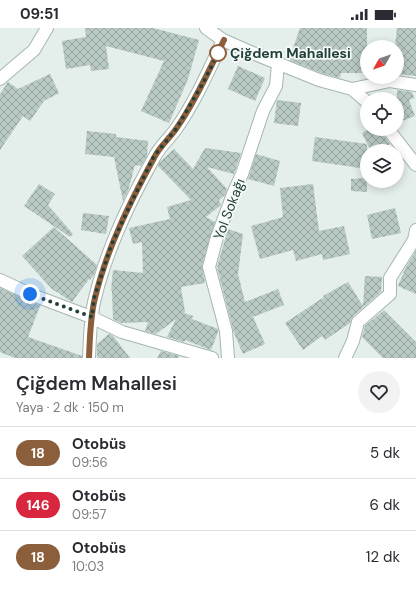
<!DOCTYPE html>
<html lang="tr">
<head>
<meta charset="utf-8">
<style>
	:root { --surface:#fff; --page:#f2f2f3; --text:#2b2b33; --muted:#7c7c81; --line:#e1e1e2 }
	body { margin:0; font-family:"DM Sans",sans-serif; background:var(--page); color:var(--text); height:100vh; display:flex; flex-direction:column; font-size:15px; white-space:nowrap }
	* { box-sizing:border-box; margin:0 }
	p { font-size:13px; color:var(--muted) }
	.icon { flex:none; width:22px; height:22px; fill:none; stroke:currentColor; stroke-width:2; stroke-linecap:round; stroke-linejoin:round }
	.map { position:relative; height:330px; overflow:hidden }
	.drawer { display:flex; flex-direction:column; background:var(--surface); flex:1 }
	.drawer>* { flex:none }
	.badge { padding:0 8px; border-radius:13px; font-size:14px; line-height:26px }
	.needle { width:26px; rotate:230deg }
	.controls { position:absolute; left:360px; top:12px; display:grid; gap:8px }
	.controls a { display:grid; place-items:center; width:44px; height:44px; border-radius:50%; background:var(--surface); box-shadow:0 2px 10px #0003; font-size:20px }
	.you { position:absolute; width:20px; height:20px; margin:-10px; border:3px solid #fff; border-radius:50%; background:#1a73e8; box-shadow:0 0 0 6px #1a73e833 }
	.map>.badge { position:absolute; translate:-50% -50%; box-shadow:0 0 0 2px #fff }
	.round { display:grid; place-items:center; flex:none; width:42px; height:42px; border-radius:21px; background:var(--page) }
	.overview { display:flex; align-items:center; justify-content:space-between; height:68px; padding:0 16px }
	h1 { font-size:19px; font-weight:600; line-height:30px }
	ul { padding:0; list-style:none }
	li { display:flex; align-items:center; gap:12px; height:52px; padding:0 16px; border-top:1px solid var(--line) }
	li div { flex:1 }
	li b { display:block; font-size:15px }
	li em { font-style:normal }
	li .badge { min-width:44px; font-weight:700; text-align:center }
	.status { display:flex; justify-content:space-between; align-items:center; height:28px; padding:0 20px; background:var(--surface); direction:ltr }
	.status svg { height:11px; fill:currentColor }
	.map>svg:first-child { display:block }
	.building { fill:url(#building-cross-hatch) }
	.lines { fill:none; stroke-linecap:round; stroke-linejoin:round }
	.minor-casing { stroke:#a6b6b2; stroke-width:14 }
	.minor { stroke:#fff; stroke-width:12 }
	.line-casing { stroke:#fff; stroke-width:9 }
	.line { stroke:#8b5e3c; stroke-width:6 }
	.walk { stroke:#22403a; stroke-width:4; stroke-dasharray:0 7.2 }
	.stop-dot { fill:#fff; stroke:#8b5e3c; stroke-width:2 }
	.labels { text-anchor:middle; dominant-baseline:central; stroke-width:3.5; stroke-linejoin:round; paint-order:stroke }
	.stop-label { font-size:14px; font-weight:bold; fill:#22403a; stroke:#f5faf8; text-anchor:start }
	.street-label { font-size:14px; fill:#22403a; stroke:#f5faf8 }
</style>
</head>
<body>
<div class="status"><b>09:51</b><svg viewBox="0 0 49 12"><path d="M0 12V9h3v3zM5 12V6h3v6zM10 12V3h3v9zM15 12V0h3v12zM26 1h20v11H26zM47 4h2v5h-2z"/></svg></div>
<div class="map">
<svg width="416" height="330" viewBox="0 0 416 330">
	<defs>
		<pattern id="building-cross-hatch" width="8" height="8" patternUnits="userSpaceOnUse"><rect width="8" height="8" fill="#b9c9c3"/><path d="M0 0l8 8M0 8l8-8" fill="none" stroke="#96a59f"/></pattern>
	</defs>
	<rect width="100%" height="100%" fill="#e4eeea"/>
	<path class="building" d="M 85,0 L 153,0 L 199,12 L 188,51 L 169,95 L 141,83 L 164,33 L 106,18 L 109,41 L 91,43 L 90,37 L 66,41 L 62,13 L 86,9 Z
		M 300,0 L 367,0 L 367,45 L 341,45 L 340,50 L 321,45 L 289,32 Z
		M 397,0 L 416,0 L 416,48 L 397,46 L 397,19 L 395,19 Z
		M 238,38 L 265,50 L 255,73 L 228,61 Z
		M 50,46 L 59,65 L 44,73 L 30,93 L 23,88 L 0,122 L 0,66 L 8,54 L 18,61 Z
		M 397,62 L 412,64 L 414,70 L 409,72 L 415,88 L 397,95 Z
		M 277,72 L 301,75 L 298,98 L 274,95 Z
		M 369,101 L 381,101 L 382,105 L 390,116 L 377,123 L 371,123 L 362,105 Z
		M 87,103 L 116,106 L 116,109 L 148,113 L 147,128 L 141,138 L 135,137 L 128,163 L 123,173 L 114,129 L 85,126 Z
		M 315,109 L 367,116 L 367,141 L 312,133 Z
		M 205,120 L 241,125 L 234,146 L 207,139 L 227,161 L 225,167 L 219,172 L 221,177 L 206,189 L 215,194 L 202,237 L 205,255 L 181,259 L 185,284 L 184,285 L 193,288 L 192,291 L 218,301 L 218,304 L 211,322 L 185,312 L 184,314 L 167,309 L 176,291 L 156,306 L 145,303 L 148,294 L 121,295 L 113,291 L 112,263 L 111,263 L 113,242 L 143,245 L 142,214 L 133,216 L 129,200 L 170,191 L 167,179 L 191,172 L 158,138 L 160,134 L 174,121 L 193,141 Z
		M 256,126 L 280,133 L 274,158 L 248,151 Z
		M 367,150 L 367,164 L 351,163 L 351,151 Z
		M 39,156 L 55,166 L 48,177 L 73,206 L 70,209 L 24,178 Z
		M 313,156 L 319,203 L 344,198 L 350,226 L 323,232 L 322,226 L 296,233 L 293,222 L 260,231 L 251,198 L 283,189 L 280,160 Z
		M 395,180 L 401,205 L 372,211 L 367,187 Z
		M 83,185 L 109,188 L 106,206 L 81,202 Z
		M 54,199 L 97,237 L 94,247 L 90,252 L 89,251 L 72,274 L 52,261 L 22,228 Z
		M 228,201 L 243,206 L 238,246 L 245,274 L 278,261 L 284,277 L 253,289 L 265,316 L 243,326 L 234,305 L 217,239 Z
		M 416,223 L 416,266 L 398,258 L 406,239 Z
		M 365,248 L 382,249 L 381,264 L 353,288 L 350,295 L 325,312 L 322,308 L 303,322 L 285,295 L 324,269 L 323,268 L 348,254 L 363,278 Z
		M 0,260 L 40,278 L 28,309 L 82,328 L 82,330 L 15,330 L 0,324 Z
		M 384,282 L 416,314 L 416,330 L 383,330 L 362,309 L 365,298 Z
		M 109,306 L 113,308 L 130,330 L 98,330 L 97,328 L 97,316 Z
		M 161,323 L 179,328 L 178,330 L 157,330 Z"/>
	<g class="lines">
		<g class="minor-casing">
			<path id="minor" d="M 206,0 L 223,12 L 255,26 L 319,52 L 352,61 L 367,74
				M 0,51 L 34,22 L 47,0
				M 352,61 L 390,53 L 416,57
				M 388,101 L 416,137
				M 0,252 L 30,266 L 91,289 L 122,304 L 212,330
				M 89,330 C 90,310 90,289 95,270 C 107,220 129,174 154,130 C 159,119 169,111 176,101 C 195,74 209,42 223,12
				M 228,330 L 226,303 L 209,239 L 217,209 L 233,166 L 242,146 L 263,83 L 276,58 L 278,36
				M 345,330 L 353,313 L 358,294 L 390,266 L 390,250 L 414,212 L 416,202"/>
		</g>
		<use href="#minor" class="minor"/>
	</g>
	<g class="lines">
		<g class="line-casing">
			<path id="line" d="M 89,330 C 90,310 90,289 95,270 C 107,220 130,174 154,130 C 159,119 169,111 176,101 C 195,74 209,42 224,12"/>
		</g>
		<use href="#line" class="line"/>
		<path class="walk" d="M 30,266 L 92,289 L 94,270 L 111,218 L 130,177 L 154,128 L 176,101 L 203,55 L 218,25"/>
	</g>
	<circle class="stop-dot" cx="218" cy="25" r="8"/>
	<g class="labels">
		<g class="stop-label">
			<text x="230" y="25">Çiğdem Mahallesi</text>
		</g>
		<g class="street-label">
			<text transform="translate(229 181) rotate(-69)">Yol Sokağı</text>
		</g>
	</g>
</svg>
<div class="controls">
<a><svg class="needle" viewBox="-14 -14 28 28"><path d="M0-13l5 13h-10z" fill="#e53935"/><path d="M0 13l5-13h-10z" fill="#7c7c81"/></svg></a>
<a><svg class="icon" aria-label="locate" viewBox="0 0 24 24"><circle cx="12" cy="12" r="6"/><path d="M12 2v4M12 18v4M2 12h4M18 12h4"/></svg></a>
<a><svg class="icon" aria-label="layers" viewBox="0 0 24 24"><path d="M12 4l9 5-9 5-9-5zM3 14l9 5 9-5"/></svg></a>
</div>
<div class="you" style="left:30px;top:266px"></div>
</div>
<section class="drawer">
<div class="overview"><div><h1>Çiğdem Mahallesi</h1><p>Yaya · 2 dk · 150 m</p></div><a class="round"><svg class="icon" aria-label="heart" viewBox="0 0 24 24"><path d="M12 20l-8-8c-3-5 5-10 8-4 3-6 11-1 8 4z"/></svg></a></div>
<ul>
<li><span class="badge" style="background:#8b5e3c;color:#fff">18</span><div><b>Otobüs</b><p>09:56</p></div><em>5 dk</em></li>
<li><span class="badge" style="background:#d7263d;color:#fff">146</span><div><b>Otobüs</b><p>09:57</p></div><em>6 dk</em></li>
<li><span class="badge" style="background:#8b5e3c;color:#fff">18</span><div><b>Otobüs</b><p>10:03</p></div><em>12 dk</em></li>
</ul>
</section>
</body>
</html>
